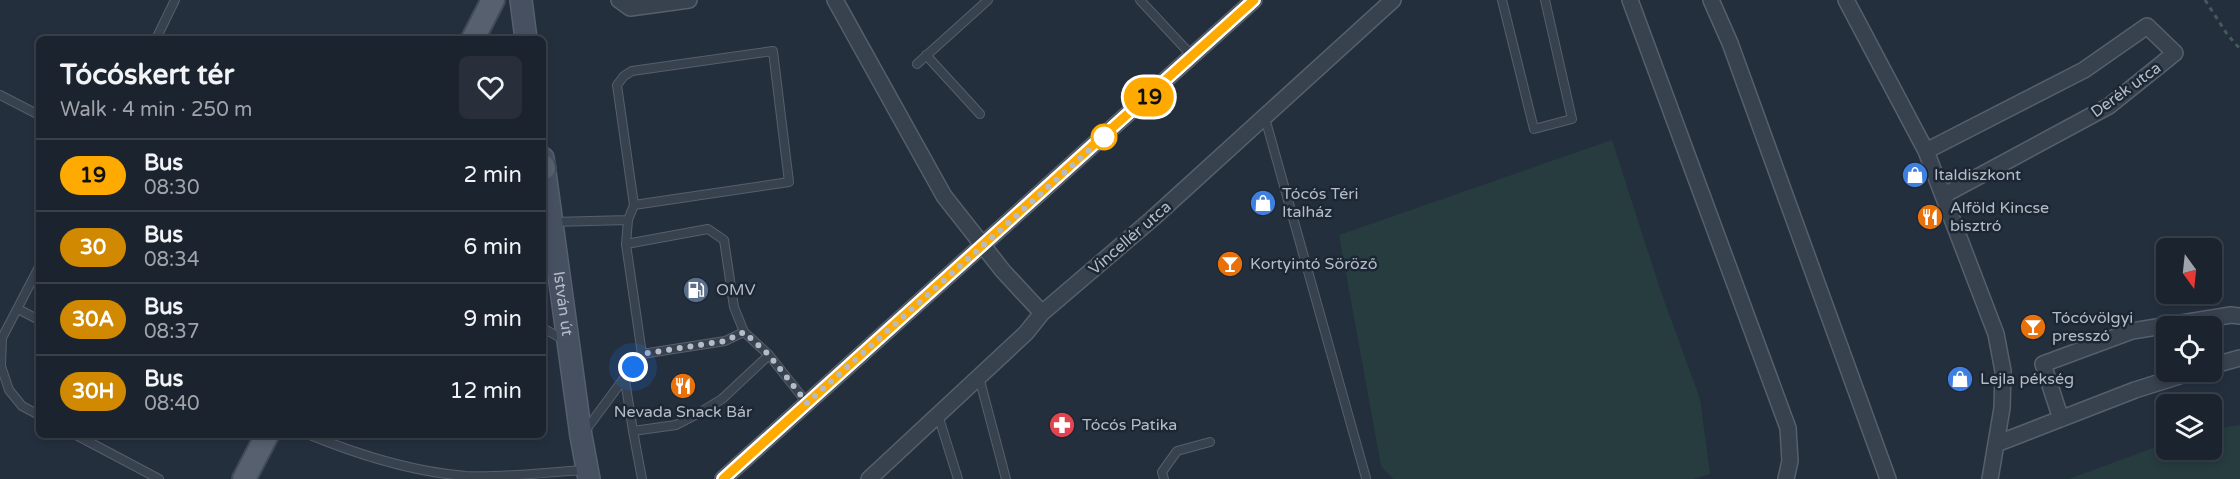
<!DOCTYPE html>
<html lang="en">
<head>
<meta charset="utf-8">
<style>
	:root { --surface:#1b232e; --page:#282f3a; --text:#f1f3f6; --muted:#a0a4aa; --line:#39404a }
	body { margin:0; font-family:"Varela Round",sans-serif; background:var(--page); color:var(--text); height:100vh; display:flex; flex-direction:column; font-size:22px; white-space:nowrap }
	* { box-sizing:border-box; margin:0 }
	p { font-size:20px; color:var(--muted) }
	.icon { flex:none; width:33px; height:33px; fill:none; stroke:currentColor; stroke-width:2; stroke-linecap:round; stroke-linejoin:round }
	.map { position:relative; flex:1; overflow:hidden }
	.drawer { position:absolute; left:36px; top:36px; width:510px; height:402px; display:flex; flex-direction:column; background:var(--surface); border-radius:9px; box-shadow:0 3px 9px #0003,0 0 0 2px var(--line) }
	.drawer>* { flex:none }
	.badge { padding:0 12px; border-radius:20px; font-size:21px; line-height:39px }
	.needle { width:39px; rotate:165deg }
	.tools { position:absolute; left:2156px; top:238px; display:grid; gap:12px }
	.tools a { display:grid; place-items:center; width:66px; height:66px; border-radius:9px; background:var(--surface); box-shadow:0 3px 9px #0003,0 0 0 2px var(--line); font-size:30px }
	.you { position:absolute; width:30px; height:30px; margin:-15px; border:4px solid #fff; border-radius:50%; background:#1a73e8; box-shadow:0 0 0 9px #1a73e833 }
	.map>.badge { position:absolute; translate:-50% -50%; box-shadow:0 0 0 3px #fff }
	.round { display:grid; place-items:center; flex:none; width:63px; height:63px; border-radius:9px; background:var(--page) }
	.headline { display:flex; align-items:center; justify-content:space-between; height:102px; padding:0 24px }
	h1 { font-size:28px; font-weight:700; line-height:45px }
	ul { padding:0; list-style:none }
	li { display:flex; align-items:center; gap:18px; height:72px; padding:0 24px; border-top:2px solid var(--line) }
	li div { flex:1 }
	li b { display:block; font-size:22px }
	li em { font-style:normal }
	li .badge { min-width:66px; font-weight:700; text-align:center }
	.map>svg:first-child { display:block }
	.green { fill:#263c3f }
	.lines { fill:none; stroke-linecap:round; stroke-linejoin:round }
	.lane-casing { stroke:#565f6c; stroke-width:10 }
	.street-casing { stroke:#565f6c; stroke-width:18 }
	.secondary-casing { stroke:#565f6c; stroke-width:24 }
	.primary-casing { stroke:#414a57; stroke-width:26 }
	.path { stroke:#44595c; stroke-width:3; stroke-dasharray:4.5 4.5; stroke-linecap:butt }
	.lane { stroke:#38414e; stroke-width:8 }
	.street { stroke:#38414e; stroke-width:15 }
	.secondary { stroke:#465061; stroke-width:21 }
	.primary { stroke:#56606e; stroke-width:22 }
	.line-casing { stroke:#fff; stroke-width:14 }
	.line { stroke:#fa0; stroke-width:9 }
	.walk { stroke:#b4bcc9; stroke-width:6; stroke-dasharray:0 10.8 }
	.stop-dot { fill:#fff; stroke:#fa0; stroke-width:3 }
	.labels { text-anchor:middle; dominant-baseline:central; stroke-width:5; stroke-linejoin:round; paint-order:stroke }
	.street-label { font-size:16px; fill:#b4bcc9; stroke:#1d2633 }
	.poi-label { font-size:16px; fill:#b4bcc9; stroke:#1d2633; text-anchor:start }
</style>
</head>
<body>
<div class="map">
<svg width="2240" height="479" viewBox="0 0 2240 479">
	<rect width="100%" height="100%" fill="#242f3e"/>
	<path class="green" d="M 1612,140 L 1661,292 L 1700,399 L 1710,474 L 1693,479 L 1393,479 L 1381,466 L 1339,235 Z
		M 2240,425 L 2240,479 L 2069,479 L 2166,443 L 2166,450 L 2211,450 L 2211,429 Z"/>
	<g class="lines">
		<g class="lane-casing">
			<path id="lane" d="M 1140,0 L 1193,57
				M 1502,0 L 1534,129 L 1572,119 L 1545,0
				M 156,39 L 175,0
				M 926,55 L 980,114
				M 917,64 L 988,0
				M 0,95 L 39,115
				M 1265,118 L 1366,478
				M 628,220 L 626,244 L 708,229 L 724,240 L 734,307 L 744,332 L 769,355 L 807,403
				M 553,222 L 628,220 L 634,205 L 789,182 L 773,51 L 632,71 L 624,76 L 617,85 L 634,205
				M 39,267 L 2,338 L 1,366 L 9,390 L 22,406 L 39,415
				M 18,309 L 39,320
				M 543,328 L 564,340
				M 642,354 L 725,341 L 744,332
				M 979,377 L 1006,479
				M 625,380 L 633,431 L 676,425 L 699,413 L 722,399 L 769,355
				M 938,415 L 958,479
				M 585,431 L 642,354 L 626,244
				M 633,431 L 642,479
				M 76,435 L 159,479
				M 310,435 C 359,455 413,472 466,476 C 505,478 546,472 586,470
				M 1164,479 L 1162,472 L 1177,451 L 1210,442"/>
		</g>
		<g class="street-casing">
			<path id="street" d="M 619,0 L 630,8 L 689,0
				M 835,0 L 944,196 L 1003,271 L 1042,313
				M 1630,0 L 1788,428 L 1790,461 L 1786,479
				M 1711,0 L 1730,43 L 1888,479
				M 1846,0 L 1926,151 L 1996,334 L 2003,371 L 2002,408 L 1990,479
				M 1926,151 L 2084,70 L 2147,26 L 2175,53 L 2109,106 L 1944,195
				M 2211,366 L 2240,358
				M 2061,419 L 2043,364 L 2132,331 L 2231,315 L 2240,316
				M 1996,444 L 2135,390 L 2192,372
				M 723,479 L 1254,0
				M 869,479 L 1026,333 L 1042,313 L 1152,219 L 1393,0"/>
		</g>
		<g class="secondary-casing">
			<g id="secondary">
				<path d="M 521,0 L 526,39"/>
				<path id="s1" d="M 543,158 L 581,436 L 589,479"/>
			</g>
		</g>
		<g class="primary-casing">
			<path id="primary" d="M 473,39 L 493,0
				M 543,166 L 544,168
				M 244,479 L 267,435"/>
		</g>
		<path class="path" d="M 2205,0 L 2227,34 L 2240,49"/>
		<use href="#lane" class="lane"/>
		<use href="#street" class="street"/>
		<use href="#secondary" class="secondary"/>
		<use href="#primary" class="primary"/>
	</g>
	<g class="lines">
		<g class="line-casing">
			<path id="line" d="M 723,479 L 1254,0"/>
		</g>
		<use href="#line" class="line"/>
		<path class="walk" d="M 633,367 L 642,354 L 725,341 L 744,332 L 769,355 L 807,403 L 1104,137"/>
	</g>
	<defs>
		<g id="shop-disc" transform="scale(1.35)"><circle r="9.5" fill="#3f7fe0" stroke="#1d2633"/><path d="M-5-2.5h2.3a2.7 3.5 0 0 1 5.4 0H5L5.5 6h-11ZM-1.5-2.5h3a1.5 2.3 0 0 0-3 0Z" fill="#fff"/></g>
		<g id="restaurant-disc" transform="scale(1.35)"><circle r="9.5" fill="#e8710a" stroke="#1d2633"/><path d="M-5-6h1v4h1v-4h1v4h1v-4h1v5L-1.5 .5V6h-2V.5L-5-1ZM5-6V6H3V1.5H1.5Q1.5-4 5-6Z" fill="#fff"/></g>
		<g id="bar-disc" transform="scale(1.35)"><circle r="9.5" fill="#e8710a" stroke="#1d2633"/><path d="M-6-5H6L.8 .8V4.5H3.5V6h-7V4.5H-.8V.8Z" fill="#fff"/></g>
		<g id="fuel-disc" transform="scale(1.35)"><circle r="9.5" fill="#5c6f8a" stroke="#1d2633"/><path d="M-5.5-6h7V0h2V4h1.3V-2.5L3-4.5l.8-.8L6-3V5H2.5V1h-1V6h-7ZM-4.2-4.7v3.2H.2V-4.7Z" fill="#fff"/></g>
		<g id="pharmacy-disc" transform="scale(1.35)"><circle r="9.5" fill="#e0444e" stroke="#1d2633"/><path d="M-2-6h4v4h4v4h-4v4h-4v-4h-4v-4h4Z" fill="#fff"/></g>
	</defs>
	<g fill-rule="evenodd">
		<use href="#shop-disc" x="1915" y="175"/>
		<use href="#shop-disc" x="1263" y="203"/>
		<use href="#restaurant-disc" x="1930" y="217"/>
		<use href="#bar-disc" x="1230" y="264"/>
		<use href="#fuel-disc" x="696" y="290"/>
		<use href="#bar-disc" x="2033" y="327"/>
		<use href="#shop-disc" x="1960" y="379"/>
		<use href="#restaurant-disc" x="683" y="386"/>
		<use href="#pharmacy-disc" x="1062" y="425"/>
	</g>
	<circle class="stop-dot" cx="1104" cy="137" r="12"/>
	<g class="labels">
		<g class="street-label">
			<text transform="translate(2126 90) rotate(-36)">Derék utca</text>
			<text transform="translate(1130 238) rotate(-41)">Vincellér utca</text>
			<text stroke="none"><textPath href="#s1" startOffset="147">István út</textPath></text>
		</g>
		<g class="poi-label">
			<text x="1934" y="175">Italdiszkont</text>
			<text x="1282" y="194">Tócós Téri<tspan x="1282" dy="18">Italház</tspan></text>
			<text x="1950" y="208">Alföld Kincse<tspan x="1950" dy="18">bisztró</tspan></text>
			<text x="1250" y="264">Kortyintó Söröző</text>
			<text x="716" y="290">OMV</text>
			<text x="2052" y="318">Tócóvölgyi<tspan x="2052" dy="18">presszó</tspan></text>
			<text x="1980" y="379">Lejla pékség</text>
			<text x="683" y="412" text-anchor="middle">Nevada Snack Bár</text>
			<text x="1082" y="425">Tócós Patika</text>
		</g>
	</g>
</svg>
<div class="tools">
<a><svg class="needle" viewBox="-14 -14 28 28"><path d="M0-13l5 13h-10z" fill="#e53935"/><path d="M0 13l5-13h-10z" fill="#a0a4aa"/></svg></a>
<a><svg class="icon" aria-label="locate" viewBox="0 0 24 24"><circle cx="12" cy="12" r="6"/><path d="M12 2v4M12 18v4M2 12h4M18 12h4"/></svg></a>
<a><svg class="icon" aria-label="layers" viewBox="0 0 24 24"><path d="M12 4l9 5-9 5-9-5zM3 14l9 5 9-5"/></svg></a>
</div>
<div class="you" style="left:633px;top:367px"></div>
<b class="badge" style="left:1149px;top:97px;background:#fa0;color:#111">19</b>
<section class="drawer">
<div class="headline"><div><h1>Tócóskert tér</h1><p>Walk · 4 min · 250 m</p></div><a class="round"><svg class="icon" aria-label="heart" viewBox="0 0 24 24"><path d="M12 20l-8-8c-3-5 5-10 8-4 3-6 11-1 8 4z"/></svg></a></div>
<ul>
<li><span class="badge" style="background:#fa0;color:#111">19</span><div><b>Bus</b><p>08:30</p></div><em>2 min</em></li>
<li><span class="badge" style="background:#d08900;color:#fff">30</span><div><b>Bus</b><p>08:34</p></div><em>6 min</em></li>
<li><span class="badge" style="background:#d08900;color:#fff">30A</span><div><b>Bus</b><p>08:37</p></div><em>9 min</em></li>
<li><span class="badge" style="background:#d08900;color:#fff">30H</span><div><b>Bus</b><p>08:40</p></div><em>12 min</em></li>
</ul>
</section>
</div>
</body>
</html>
